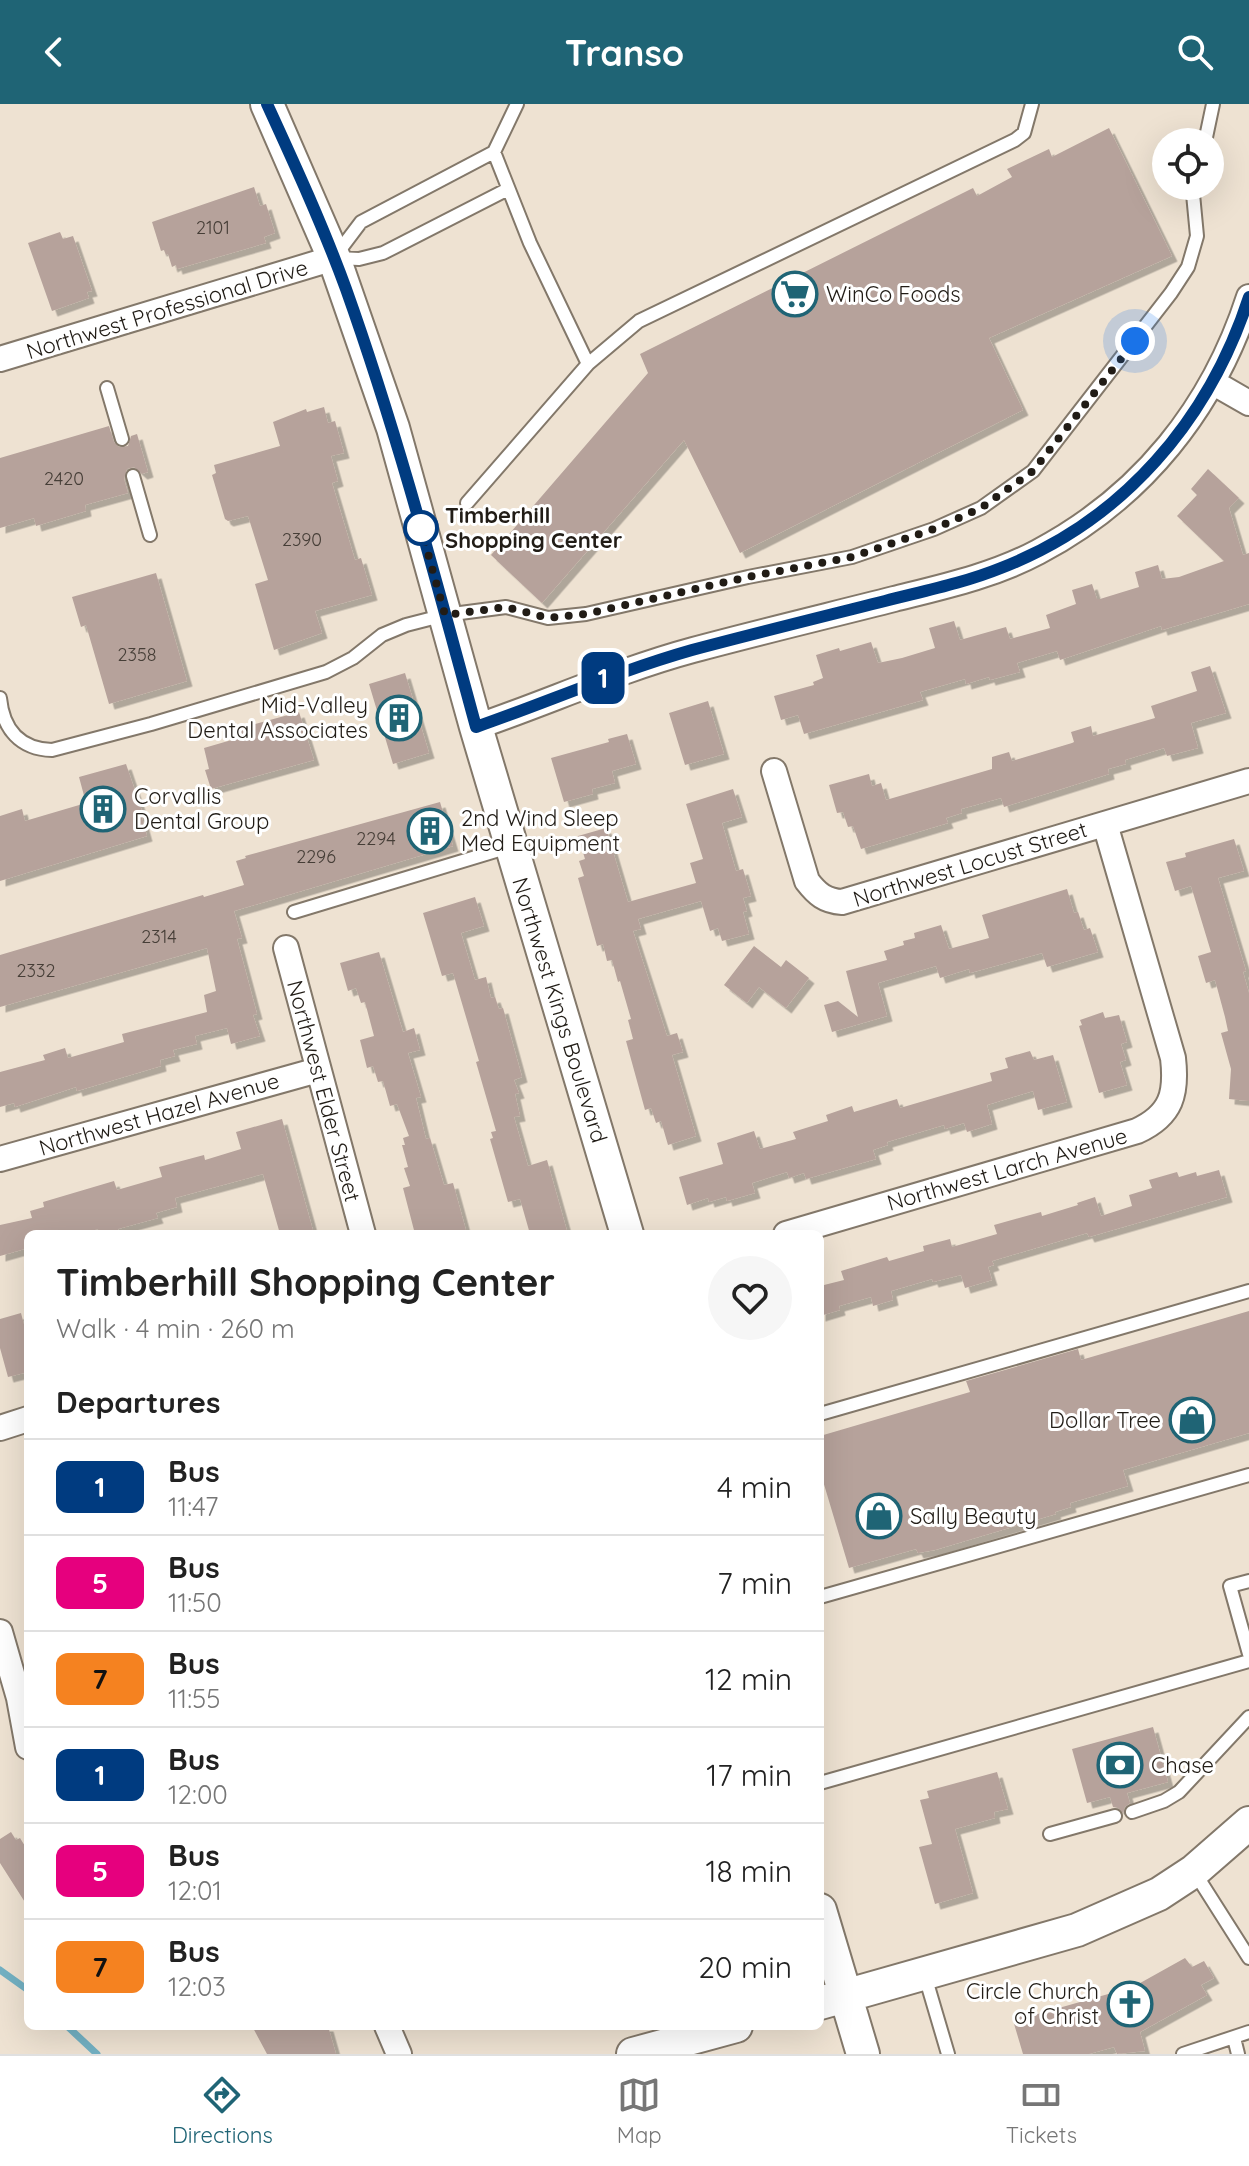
<!DOCTYPE html>
<html lang="en">
<head>
<meta charset="utf-8">
<style>
	:root { --surface:#fff; --page:#f6f6f6; --text:#222; --muted:#767676; --line:#e0e0e0; --accent:#1f6475 }
	body { margin:0; font-family:Quicksand,sans-serif; background:var(--page); color:var(--text); height:100vh; display:flex; flex-direction:column; font-size:30px; white-space:nowrap }
	* { box-sizing:border-box; margin:0 }
	p { font-size:26px; color:var(--muted) }
	.icon { flex:none; width:44px; height:44px; fill:none; stroke:currentColor; stroke-width:2; stroke-linecap:round; stroke-linejoin:round }
	.map { position:relative; flex:1; overflow:hidden }
	.panel { position:absolute; left:24px; top:1126px; width:800px; height:800px; display:flex; flex-direction:column; background:var(--surface); border-radius:12px; box-shadow:0 8px 32px #0002 }
	.panel>* { flex:none }
	.badge { padding:0 16px; border-radius:12px; font-size:28px; line-height:52px }
	.controls { position:absolute; left:1152px; top:24px; display:grid; gap:16px }
	.controls a { display:grid; place-items:center; width:72px; height:72px; border-radius:50%; background:var(--surface); box-shadow:0 8px 32px #0002; font-size:40px }
	.you { position:absolute; width:40px; height:40px; margin:-20px; border:6px solid #fff; border-radius:50%; background:#1a73e8; box-shadow:0 0 0 12px #1a73e833 }
	.map>.badge { position:absolute; translate:-50% -50%; box-shadow:0 0 0 4px #fff }
	h2 { padding:0 32px; font-size:30px; line-height:72px }
	.round { display:grid; place-items:center; flex:none; width:84px; height:84px; border-radius:42px; background:var(--page) }
	.head { display:flex; align-items:center; justify-content:space-between; height:136px; padding:0 32px }
	h1 { font-size:38px; font-weight:800; line-height:60px }
	ul { padding:0; list-style:none }
	li { display:flex; align-items:center; gap:24px; height:96px; padding:0 32px; border-top:2px solid var(--line) }
	li div { flex:1 }
	li b { display:block; font-size:30px }
	li em { font-style:normal }
	li .badge { min-width:88px; font-weight:700; text-align:center }
	header { display:flex; justify-content:space-between; align-items:center; height:104px; padding:0 32px; background:var(--accent); color:#fff; font-size:36px; font-weight:800 }
	.dock { display:flex; justify-content:space-around; align-items:center; height:112px; border-top:2px solid var(--line); background:var(--surface); font-size:22px; color:var(--muted) }
	.dock a { display:grid; justify-items:center; gap:4px }
	.dock .on { color:var(--accent) }
	.map>svg:first-child { display:block }
	.lines { fill:none; stroke-linecap:round; stroke-linejoin:round }
	.stream { stroke:#73b1c3; stroke-width:7 }
	.building { fill:#b6a29b; filter:url(#shadow) }
	.lane-casing { stroke:#83786a; stroke-width:16 }
	.street-casing { stroke:#83786a; stroke-width:28 }
	.secondary-casing { stroke:#83786a; stroke-width:36 }
	.lane { stroke:#fff; stroke-width:12 }
	.street { stroke:#fff; stroke-width:24 }
	.secondary { stroke:#fff; stroke-width:32 }
	.line-casing { stroke:#fff; stroke-width:18 }
	.line { stroke:#003b80; stroke-width:12 }
	.walk { stroke:#211c16; stroke-width:8; stroke-dasharray:0 14.4 }
	.stop-dot { fill:#fff; stroke:#003b80; stroke-width:4 }
	.labels { text-anchor:middle; dominant-baseline:central; stroke-width:6; stroke-linejoin:round; paint-order:stroke }
	.number-label { font-size:18px; fill:#463e37 }
	.poi-label { font-size:22px; fill:#211c16; stroke:#fff; text-anchor:start }
	.street-label { font-size:22px; fill:#211c16; stroke:#fff }
	.stop-label { font-size:22px; font-weight:bold; fill:#211c16; stroke:#fff; text-anchor:start }
</style>
</head>
<body>
<header><svg class="icon" aria-label="back" viewBox="0 0 24 24"><path d="M15 5l-7 7 7 7"/></svg>Transo<svg class="icon" aria-label="search" viewBox="0 0 24 24"><circle cx="10" cy="10" r="6"/><path d="M15 15l6 6"/></svg></header>
<div class="map">
<svg width="1249" height="1950" viewBox="0 0 1249 1950">
	<defs>
		<filter id="shadow"><feDropShadow dx="5.5" dy="5.5" stdDeviation="0" flood-color="#0004"/></filter>
	</defs>
	<rect width="100%" height="100%" fill="#eee2d2"/>
	<g class="lines">
		<path class="stream" d="M 0,1866 L 28,1886
			M 67,1922 L 97,1950"/>
	</g>
	<path class="building" d="M 1109,24 L 1172,152 L 989,234 L 1023,306 L 740,449 L 684,336 L 542,499 L 491,451 L 648,269 L 640,250 L 973,84 L 977,92 L 1012,73 L 1007,65 L 1049,45 L 1052,53 Z
		M 254,83 L 260,102 L 266,100 L 275,129 L 264,133 L 266,139 L 177,165 L 176,161 L 172,163 L 168,150 L 166,151 L 164,146 L 161,147 L 152,118 Z
		M 60,128 L 63,135 L 73,132 L 92,187 L 87,188 L 89,194 L 52,207 L 28,139 Z
		M 324,303 L 328,319 L 335,317 L 344,349 L 331,352 L 338,377 L 332,379 L 355,456 L 361,454 L 372,491 L 315,507 L 322,529 L 274,546 L 255,480 L 268,476 L 248,412 L 228,417 L 225,415 L 212,371 L 216,369 L 214,361 L 280,342 L 273,318 L 306,305 L 307,308 Z
		M 109,322 L 114,338 L 119,343 L 128,342 L 131,332 L 137,330 L 148,368 L 142,370 L 134,363 L 127,365 L 124,375 L 128,389 L 85,401 L 86,407 L 36,422 L 34,414 L 0,424 L 0,354 Z
		M 1208,365 L 1239,394 L 1229,404 L 1243,451 L 1249,449 L 1249,500 L 1162,526 L 1161,522 L 1060,556 L 1057,547 L 1017,559 L 1020,568 L 990,576 L 989,573 L 966,580 L 965,575 L 920,588 L 923,596 L 804,630 L 798,611 L 781,616 L 774,592 L 814,581 L 813,578 L 823,574 L 816,551 L 839,544 L 840,547 L 871,538 L 878,559 L 902,554 L 935,544 L 929,524 L 954,517 L 960,536 L 1006,523 L 1010,535 L 1050,524 L 1046,511 L 1076,500 L 1072,486 L 1092,480 L 1097,495 L 1100,495 L 1139,483 L 1135,468 L 1158,461 L 1162,475 L 1179,473 L 1224,457 L 1177,412 L 1197,391 L 1191,385 Z
		M 156,469 L 187,577 L 109,600 L 86,521 L 81,523 L 72,493 Z
		M 1210,562 L 1226,609 L 1191,619 L 1198,644 L 1167,652 L 1164,644 L 1125,656 L 1126,660 L 1108,665 L 1109,670 L 1004,703 L 1001,694 L 961,705 L 962,709 L 946,714 L 948,719 L 861,745 L 853,722 L 848,723 L 843,708 L 837,709 L 829,681 L 869,670 L 872,682 L 881,679 L 886,696 L 992,665 L 992,653 L 1009,648 L 1012,657 L 1072,639 L 1074,638 L 1071,628 L 1091,622 L 1093,632 L 1155,614 L 1151,602 L 1197,587 L 1191,568 Z
		M 405,569 L 429,649 L 393,660 L 369,580 Z
		M 708,597 L 724,650 L 685,661 L 669,609 Z
		M 299,608 L 314,656 L 211,685 L 205,666 L 209,665 L 204,644 L 235,635 L 233,626 Z
		M 627,630 L 636,660 L 612,667 L 615,679 L 592,685 L 593,690 L 564,698 L 551,654 L 609,638 L 608,635 Z
		M 126,660 L 144,713 L 142,714 L 147,732 L 0,777 L 0,712 L 22,705 L 25,717 L 86,699 L 79,673 Z
		M 733,685 L 742,713 L 722,719 L 736,767 L 743,765 L 751,792 L 743,794 L 747,807 L 743,808 L 749,830 L 722,837 L 718,824 L 710,827 L 701,797 L 638,815 L 641,825 L 633,827 L 667,932 L 677,929 L 683,948 L 672,951 L 696,1032 L 668,1041 L 661,1017 L 656,1019 L 651,1004 L 645,1006 L 637,977 L 626,937 L 633,935 L 628,916 L 631,915 L 620,877 L 618,878 L 612,856 L 607,857 L 603,840 L 597,842 L 578,774 L 584,772 L 579,757 L 585,755 L 578,732 L 606,724 L 628,798 L 696,779 L 690,759 L 703,755 L 686,700 Z
		M 440,698 L 453,742 L 234,807 L 242,834 L 237,835 L 257,910 L 253,911 L 260,932 L 231,940 L 227,924 L 195,932 L 197,940 L 173,946 L 175,952 L 160,956 L 161,962 L 77,987 L 76,983 L 15,1003 L 14,999 L 0,1003 L 0,968 L 45,956 L 43,951 L 65,944 L 68,954 L 124,938 L 122,930 L 207,908 L 204,891 L 216,887 L 207,844 L 0,903 L 0,851 L 203,791 L 204,793 L 244,781 L 236,757 L 246,754 L 245,752 Z
		M 1234,735 L 1244,767 L 1218,774 L 1246,867 L 1243,868 L 1249,889 L 1249,997 L 1229,995 L 1231,965 L 1221,929 L 1228,927 L 1225,913 L 1215,876 L 1206,879 L 1198,852 L 1211,848 L 1191,782 L 1175,787 L 1166,758 L 1186,753 L 1185,749 Z
		M 1067,785 L 1074,809 L 1078,808 L 1084,826 L 1090,824 L 1098,848 L 1047,863 L 1042,849 L 970,869 L 969,865 L 940,874 L 936,862 L 878,879 L 887,912 L 832,928 L 824,901 L 838,897 L 858,913 L 846,867 L 887,856 L 884,847 L 904,841 L 903,837 L 915,834 L 914,829 L 941,821 L 949,845 L 989,834 L 982,811 Z
		M 475,793 L 484,822 L 461,829 L 475,876 L 486,873 L 491,894 L 495,893 L 499,905 L 503,904 L 522,973 L 514,976 L 519,989 L 515,990 L 520,1012 L 514,1013 L 528,1062 L 547,1056 L 567,1127 L 563,1127 L 564,1130 L 530,1130 L 520,1095 L 508,1098 L 490,1035 L 493,1034 L 491,1028 L 496,1027 L 476,958 L 479,957 L 453,869 L 442,872 L 423,809 Z
		M 754,842 L 781,863 L 786,856 L 809,874 L 786,904 L 759,883 L 747,899 L 724,881 Z
		M 379,848 L 403,928 L 414,924 L 420,946 L 408,949 L 421,993 L 416,994 L 426,1035 L 430,1034 L 444,1081 L 453,1079 L 467,1130 L 415,1130 L 403,1084 L 410,1082 L 404,1064 L 408,1063 L 402,1041 L 405,1041 L 403,1034 L 409,1032 L 397,1000 L 390,1002 L 383,977 L 378,978 L 373,962 L 367,964 L 360,936 L 374,932 L 365,898 L 361,899 L 356,884 L 348,887 L 340,859 Z
		M 1103,908 L 1105,914 L 1119,911 L 1127,938 L 1121,940 L 1126,956 L 1120,958 L 1127,981 L 1099,989 L 1079,922 L 1082,921 L 1080,916 Z
		M 1030,947 L 1034,956 L 1053,951 L 1067,998 L 1038,1006 L 1033,987 L 987,1001 L 992,1020 L 967,1028 L 964,1019 L 945,1025 L 944,1021 L 887,1038 L 888,1041 L 873,1046 L 876,1055 L 806,1075 L 804,1069 L 789,1074 L 787,1068 L 752,1079 L 755,1089 L 727,1097 L 726,1093 L 709,1098 L 708,1094 L 687,1101 L 679,1073 L 723,1060 L 717,1039 L 754,1027 L 760,1045 L 796,1035 L 793,1028 L 828,1017 L 826,1011 L 852,1002 L 854,1008 L 897,995 L 900,1004 L 992,977 L 990,969 L 1008,964 L 1005,954 Z
		M 282,1015 L 314,1130 L 280,1130 L 263,1070 L 175,1094 L 177,1103 L 156,1109 L 158,1114 L 118,1125 L 119,1130 L 99,1130 L 98,1125 L 81,1130 L 28,1130 L 28,1144 L 0,1152 L 0,1121 L 32,1114 L 30,1107 L 44,1103 L 43,1098 L 114,1077 L 117,1086 L 162,1073 L 159,1063 L 204,1051 L 205,1056 L 241,1045 L 236,1028 Z
		M 1219,1066 L 1227,1093 L 1089,1133 L 1087,1129 L 992,1157 L 994,1161 L 988,1163 L 992,1176 L 965,1184 L 961,1171 L 933,1178 L 932,1175 L 891,1187 L 893,1196 L 873,1202 L 871,1193 L 839,1202 L 840,1206 L 820,1212 L 820,1182 L 844,1176 L 841,1167 L 887,1153 L 889,1157 L 924,1147 L 923,1142 L 950,1135 L 952,1143 L 997,1130 L 994,1121 L 1041,1108 L 1042,1112 L 1078,1101 L 1077,1099 L 1095,1093 L 1101,1112 L 1132,1102 L 1129,1091 L 1152,1084 L 1149,1076 L 1177,1068 L 1179,1073 L 1196,1068 L 1197,1072 Z
		M 1249,1207 L 1249,1329 L 1123,1366 L 1128,1382 L 1070,1399 L 1071,1403 L 1055,1408 L 1056,1410 L 935,1446 L 918,1449 L 916,1445 L 849,1464 L 820,1367 L 820,1332 L 970,1288 L 966,1277 L 1078,1245 L 1081,1256 Z
		M 21,1209 L 28,1236 L 28,1268 L 8,1273 L 0,1244 L 0,1215 Z
		M 1153,1623 L 1168,1678 L 1127,1689 L 1130,1699 L 1125,1703 L 1123,1709 L 1118,1704 L 1113,1703 L 1110,1693 L 1087,1699 L 1072,1645 Z
		M 997,1668 L 1008,1705 L 994,1708 L 995,1714 L 955,1725 L 973,1789 L 935,1800 L 919,1743 L 932,1740 L 920,1696 L 929,1694 L 927,1687 Z
		M 11,1728 L 16,1736 L 20,1734 L 28,1747 L 28,1803 L 0,1759 L 0,1735 Z
		M 1185,1854 L 1192,1863 L 1204,1857 L 1214,1874 L 1201,1881 L 1207,1891 L 1140,1928 L 1145,1947 L 1117,1950 L 1114,1943 L 1089,1950 L 1023,1950 L 1012,1913 L 1033,1907 L 1034,1911 L 1133,1883 Z
		M 252,1922 L 328,1922 L 336,1950 L 267,1950 Z"/>
	<g class="lines">
		<g class="lane-casing">
			<path id="lane" d="M 1205,38 L 1213,0
				M 494,48 L 530,139 L 588,260
				M 336,151 L 361,118 L 494,48 L 517,0
				M 337,154 L 359,155 L 383,149 L 508,85
				M 107,284 L 122,335
				M 133,372 L 150,431
				M 467,399 L 588,260 L 639,217 L 1015,36 L 1024,29 L 1032,0
				M 0,594 C 3,625 20,645 52,646 L 151,620 L 326,568 L 353,554 L 382,531 L 406,521 L 445,511 L 506,503 L 548,514 L 586,510 L 748,473 L 852,453 L 934,425 L 981,404 L 1033,367 L 1171,189 L 1188,163 L 1197,132 L 1193,90 L 1194,82
				M 294,808 L 509,743
				M 820,1310 L 1249,1187
				M 1249,1477 L 1230,1482 L 1249,1550
				M 820,1493 L 1249,1371
				M 820,1679 L 1249,1557
				M 1132,1708 L 1164,1697 L 1179,1688 L 1249,1613
				M 1050,1730 L 1115,1712
				M 1195,1769 L 1249,1854
				M 925,1872 L 948,1950
				M 1234,1934 L 1238,1950
				M 1183,1950 L 1249,1928"/>
		</g>
		<g class="street-casing">
			<path id="street" d="M 0,255 L 334,154
				M 1214,279 L 1249,299
				M 476,623 C 549,598 619,566 693,546 C 760,528 827,512 894,495 C 942,483 993,472 1038,448 C 1142,393 1213,304 1249,193
				M 774,667 L 807,777 C 817,790 825,797 842,798 L 1249,677
				M 286,844 L 363,1130
				M 0,1055 L 318,966
				M 786,1130 L 1137,1027 C 1172,1011 1177,989 1173,954 L 1105,720
				M 0,1324 L 28,1315
				M 0,1528 L 19,1594 L 28,1643
				M 387,1922 L 399,1950"/>
		</g>
		<g class="secondary-casing">
			<path id="secondary" d="M 267,0 L 334,154 L 393,324 L 476,623 L 627,1130
				M 820,1806 L 863,1950
				M 820,1899 L 1077,1826 L 1159,1790 L 1194,1767 L 1249,1719
				M 633,1950 L 736,1922"/>
		</g>
		<use href="#lane" class="lane"/>
		<use href="#street" class="street"/>
		<use href="#secondary" class="secondary"/>
	</g>
	<g class="lines">
		<g class="line-casing">
			<path id="line" d="M 267,0 C 295,61 323,122 346,185 C 397,328 436,476 476,623 C 548,598 618,567 692,546 C 756,529 821,513 885,497 C 924,487 964,479 1001,464 C 1123,417 1209,316 1249,193"/>
		</g>
		<use href="#line" class="line"/>
		<path class="walk" d="M 421,424 L 445,511 L 506,503 L 548,514 L 586,510 L 748,473 L 852,453 L 934,425 L 981,404 L 1033,367 L 1135,237"/>
	</g>
	<defs>
		<g id="supermarket-ring" transform="scale(2.3)"><circle r="9.5" fill="#fff" stroke="#1f6475" stroke-width="1.5"/><path d="M-6-5.5h2.5l.6 2H6L4.5 2H-2.5L-4.4-4H-6ZM-1.5 3.2a1.3 1.3 0 1 0 .1 0ZM3 3.2a1.3 1.3 0 1 0 .1 0Z" fill="#1f6475"/></g>
		<g id="building-ring" transform="scale(2.3)"><circle r="9.5" fill="#fff" stroke="#1f6475" stroke-width="1.5"/><path d="M-4-6H4V6H1V3H-1V6H-4ZM-2.5-4.3h1.7v1.8h-1.7ZM.8-4.3h1.7v1.8H.8ZM-2.5-1h1.7V.8h-1.7ZM.8-1h1.7V.8H.8Z" fill="#1f6475"/></g>
		<g id="shop-ring" transform="scale(2.3)"><circle r="9.5" fill="#fff" stroke="#1f6475" stroke-width="1.5"/><path d="M-5-2.5h2.3a2.7 3.5 0 0 1 5.4 0H5L5.5 6h-11ZM-1.5-2.5h3a1.5 2.3 0 0 0-3 0Z" fill="#1f6475"/></g>
		<g id="bank-ring" transform="scale(2.3)"><circle r="9.5" fill="#fff" stroke="#1f6475" stroke-width="1.5"/><path d="M-6-4H6V4H-6ZM0-2.3a2.3 2.3 0 1 0 0 4.6a2.3 2.3 0 1 0 0-4.6Z" fill="#1f6475"/></g>
		<g id="church-ring" transform="scale(2.3)"><circle r="9.5" fill="#fff" stroke="#1f6475" stroke-width="1.5"/><path d="M-1.2-6h2.4v3.5h3.3v2.4h-3.3V6h-2.4V-.1h-3.3v-2.4h3.3Z" fill="#1f6475"/></g>
	</defs>
	<g fill-rule="evenodd">
		<use href="#supermarket-ring" x="795" y="190"/>
		<use href="#building-ring" x="399" y="614"/>
		<use href="#building-ring" x="103" y="705"/>
		<use href="#building-ring" x="430" y="727"/>
		<use href="#shop-ring" x="1192" y="1316"/>
		<use href="#shop-ring" x="879" y="1412"/>
		<use href="#bank-ring" x="1120" y="1661"/>
		<use href="#church-ring" x="1130" y="1900"/>
	</g>
	<circle class="stop-dot" cx="421" cy="424" r="16"/>
	<g class="labels">
		<g class="number-label">
			<text x="213" y="123">2101</text>
			<text x="64" y="374">2420</text>
			<text x="302" y="435">2390</text>
			<text x="137" y="550">2358</text>
			<text x="376" y="734">2294</text>
			<text x="316" y="752">2296</text>
			<text x="159" y="832">2314</text>
			<text x="36" y="866">2332</text>
		</g>
		<g class="poi-label">
			<text x="826" y="190">WinCo Foods</text>
			<text x="368" y="601" text-anchor="end">Mid-Valley<tspan x="368" dy="25">Dental Associates</tspan></text>
			<text x="134" y="692">Corvallis<tspan x="134" dy="25">Dental Group</tspan></text>
			<text x="461" y="714">2nd Wind Sleep<tspan x="461" dy="25">Med Equipment</tspan></text>
			<text x="1161" y="1316" text-anchor="end">Dollar Tree</text>
			<text x="910" y="1412">Sally Beauty</text>
			<text x="1151" y="1661">Chase</text>
			<text x="1099" y="1887" text-anchor="end">Circle Church<tspan x="1099" dy="25">of Christ</tspan></text>
		</g>
		<g class="street-label">
			<text transform="translate(167 205) rotate(-17)">Northwest Professional Drive</text>
			<text transform="translate(970 760) rotate(-17)">Northwest Locust Street</text>
			<text transform="translate(560 906) rotate(73)">Northwest Kings Boulevard</text>
			<text transform="translate(324 987) rotate(75)">Northwest Elder Street</text>
			<text transform="translate(159 1010) rotate(-16)">Northwest Hazel Avenue</text>
			<text transform="translate(1007 1065) rotate(-16)">Northwest Larch Avenue</text>
		</g>
		<g class="stop-label">
			<text x="445" y="411">Timberhill<tspan x="445" dy="25">Shopping Center</tspan></text>
		</g>
	</g>
</svg>
<div class="controls">
<a><svg class="icon" aria-label="locate" viewBox="0 0 24 24"><circle cx="12" cy="12" r="6"/><path d="M12 2v4M12 18v4M2 12h4M18 12h4"/></svg></a>
</div>
<div class="you" style="left:1135px;top:237px"></div>
<b class="badge" style="left:603px;top:574px;background:#003b80;color:#fff">1</b>
<section class="panel">
<div class="head"><div><h1>Timberhill Shopping Center</h1><p>Walk · 4 min · 260 m</p></div><a class="round"><svg class="icon" aria-label="heart" viewBox="0 0 24 24"><path d="M12 20l-8-8c-3-5 5-10 8-4 3-6 11-1 8 4z"/></svg></a></div>
<h2>Departures</h2>
<ul>
<li><span class="badge" style="background:#003b80;color:#fff">1</span><div><b>Bus</b><p>11:47</p></div><em>4 min</em></li>
<li><span class="badge" style="background:#e6007e;color:#fff">5</span><div><b>Bus</b><p>11:50</p></div><em>7 min</em></li>
<li><span class="badge" style="background:#f58220;color:#111">7</span><div><b>Bus</b><p>11:55</p></div><em>12 min</em></li>
<li><span class="badge" style="background:#003b80;color:#fff">1</span><div><b>Bus</b><p>12:00</p></div><em>17 min</em></li>
<li><span class="badge" style="background:#e6007e;color:#fff">5</span><div><b>Bus</b><p>12:01</p></div><em>18 min</em></li>
<li><span class="badge" style="background:#f58220;color:#111">7</span><div><b>Bus</b><p>12:03</p></div><em>20 min</em></li>
</ul>
</section>
</div>
<nav class="dock">
<a class="on"><svg class="icon" aria-label="directions" viewBox="0 0 24 24"><path d="M12 3l9 9-9 9-9-9zM9 14v-3h6M13 9l2 2-2 2"/></svg>Directions</a>
<a><svg class="icon" aria-label="map" viewBox="0 0 24 24"><path d="M3 6l6-2 6 2 6-2v14l-6 2-6-2-6 2zM9 4v14M15 6v14"/></svg>Map</a>
<a><svg class="icon" aria-label="tickets" viewBox="0 0 24 24"><path d="M3 7h18v10H3zM15 7v10"/></svg>Tickets</a>
</nav>
</body>
</html>
